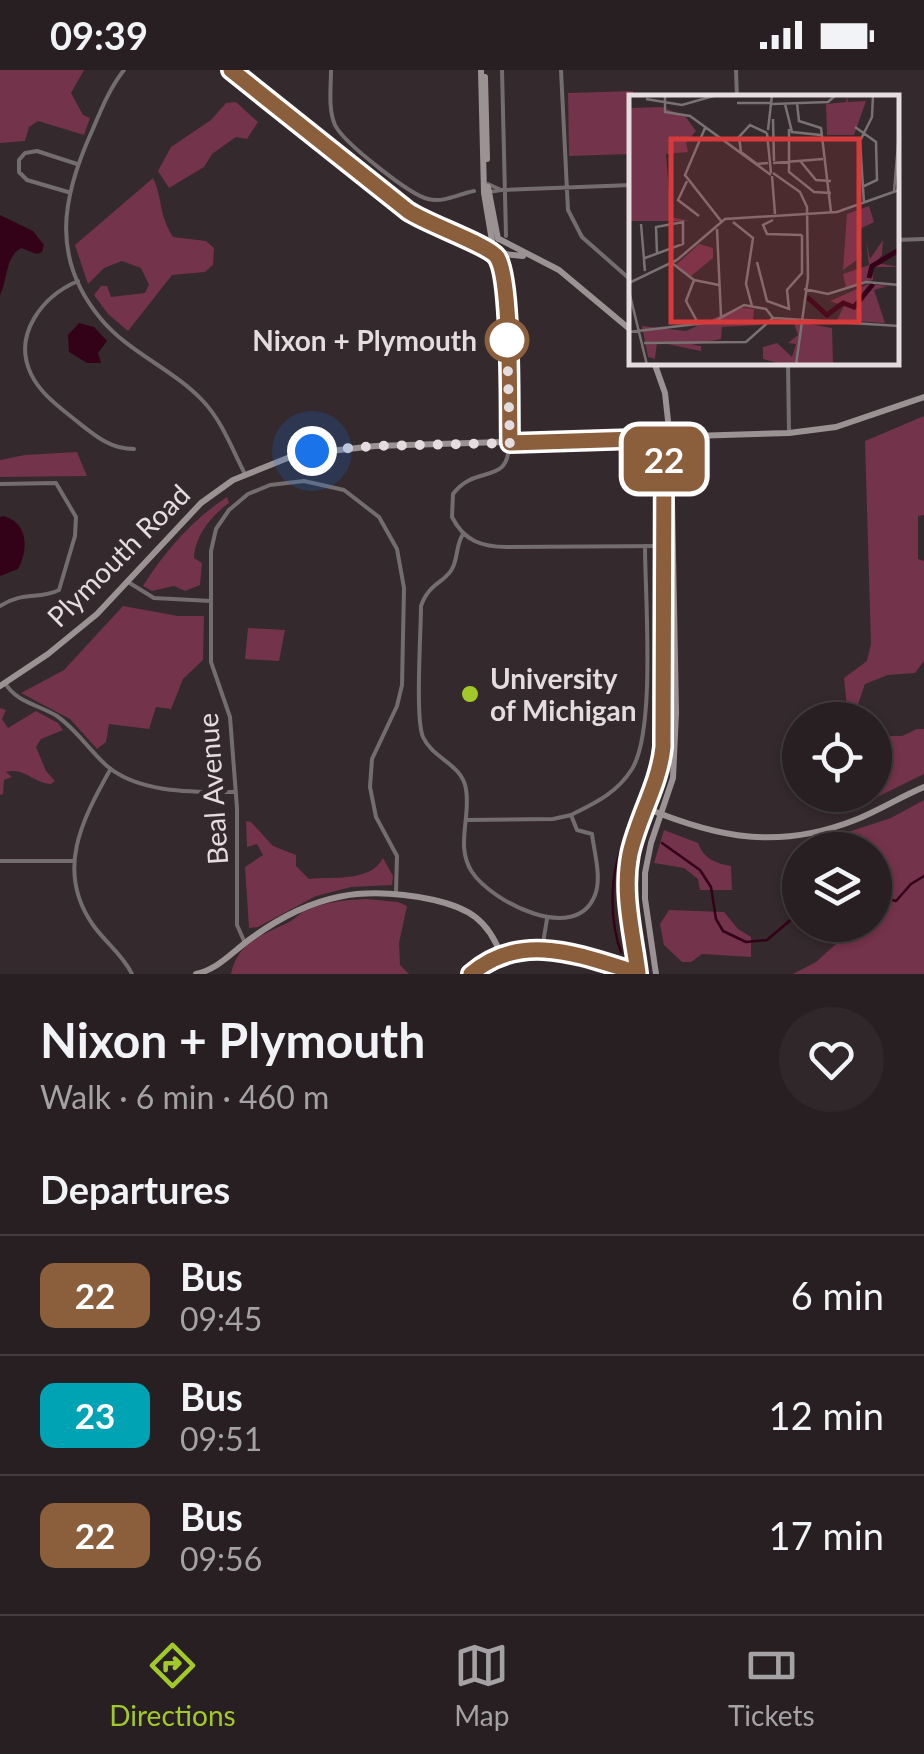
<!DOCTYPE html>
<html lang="en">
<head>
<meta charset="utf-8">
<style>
	:root { --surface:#271f21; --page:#2f272a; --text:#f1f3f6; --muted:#a4a2a5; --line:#433d3f; --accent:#a1c92a }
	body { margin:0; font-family:Lato,sans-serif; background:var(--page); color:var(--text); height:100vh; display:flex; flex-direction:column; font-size:38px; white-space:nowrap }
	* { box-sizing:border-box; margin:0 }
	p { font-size:32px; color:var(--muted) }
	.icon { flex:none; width:55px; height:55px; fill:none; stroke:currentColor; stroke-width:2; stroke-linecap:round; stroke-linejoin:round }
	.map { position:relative; height:904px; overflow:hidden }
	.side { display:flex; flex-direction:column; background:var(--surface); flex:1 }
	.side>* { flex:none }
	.badge { padding:0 20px; border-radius:15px; font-size:35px; line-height:65px }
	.buttons { position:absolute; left:782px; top:632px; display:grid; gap:20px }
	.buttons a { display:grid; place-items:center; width:110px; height:110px; border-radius:50%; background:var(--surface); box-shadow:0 2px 8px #0004,0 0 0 2px var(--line); font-size:50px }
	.you { position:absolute; width:50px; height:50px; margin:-25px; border:8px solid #fff; border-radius:50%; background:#1a73e8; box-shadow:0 0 0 15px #1a73e833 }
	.map>.badge { position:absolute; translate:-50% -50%; box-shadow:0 0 0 5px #fff }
	h2 { padding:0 40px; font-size:38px; line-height:90px }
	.round { display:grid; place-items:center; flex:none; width:105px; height:105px; border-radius:52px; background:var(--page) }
	.head { display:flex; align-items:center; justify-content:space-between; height:170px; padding:0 40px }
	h1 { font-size:48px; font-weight:700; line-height:75px }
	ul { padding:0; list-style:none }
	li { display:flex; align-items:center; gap:30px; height:120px; padding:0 40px; border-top:2px solid var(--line) }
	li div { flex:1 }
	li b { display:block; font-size:38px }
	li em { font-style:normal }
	li .badge { min-width:110px; font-weight:700; text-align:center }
	.status { display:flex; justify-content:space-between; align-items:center; height:70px; padding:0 50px; background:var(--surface); direction:ltr }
	.status svg { height:28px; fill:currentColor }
	.tabs { display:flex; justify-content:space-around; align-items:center; height:140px; border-top:2px solid var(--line); background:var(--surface); font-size:28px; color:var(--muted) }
	.tabs a { display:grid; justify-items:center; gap:5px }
	.tabs .active { color:var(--accent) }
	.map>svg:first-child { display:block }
	.green { fill:#73334a }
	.water { fill:#340218 }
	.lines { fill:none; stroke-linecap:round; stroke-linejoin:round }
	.stream { stroke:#340218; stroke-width:2.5 }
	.street { stroke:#736d6f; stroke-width:4 }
	.secondary { stroke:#9b9294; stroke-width:6 }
	.line-casing { stroke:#fff; stroke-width:22 }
	.line { stroke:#8b5e3c; stroke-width:15 }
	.walk { stroke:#e4dcde; stroke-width:10; stroke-dasharray:0 18 }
	.stop-dot { fill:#fff; stroke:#8b5e3c; stroke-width:5 }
	.poi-dot { fill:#a1c92a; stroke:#34292c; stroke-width:4 }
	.labels { text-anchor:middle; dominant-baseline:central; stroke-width:10; stroke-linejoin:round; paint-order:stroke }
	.stop-label { font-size:28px; font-weight:bold; fill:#e4dcde; stroke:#34292c; text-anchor:end }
	.street-label { font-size:28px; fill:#e4dcde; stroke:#34292c }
	.poi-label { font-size:28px; font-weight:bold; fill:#e4dcde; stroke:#34292c; text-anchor:start }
	.inset-river { fill:none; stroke:#340218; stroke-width:5 }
	.inset-road { fill:none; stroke:#7a7173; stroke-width:2.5 }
	.view { fill:#d73a3a; fill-opacity:0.15; stroke:#d73a3a; stroke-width:5 }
	.inset-edge { fill:none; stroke:#e4dcde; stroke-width:5 }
</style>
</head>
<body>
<div class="status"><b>09:39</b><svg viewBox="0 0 49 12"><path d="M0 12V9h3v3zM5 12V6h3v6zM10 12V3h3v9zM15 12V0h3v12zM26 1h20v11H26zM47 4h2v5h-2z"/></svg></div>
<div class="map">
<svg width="924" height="904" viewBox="0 0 924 904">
	<rect width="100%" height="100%" fill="#34292c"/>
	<path class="green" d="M 0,0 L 84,0 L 71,23 L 83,45 L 90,48 L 84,65 L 38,51 L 29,57 L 25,71 L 0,73 Z
		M 633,21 L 631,84 L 569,86 L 568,23 Z
		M 236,32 L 258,52 L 247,69 L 236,67 L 212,84 L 204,97 L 169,118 L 158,101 L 171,77 L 211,50 L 226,33 Z
		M 153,108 C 163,129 158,143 173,167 L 206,171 L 214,178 L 213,195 L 205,202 L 172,205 L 128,261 L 108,244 L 94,225 L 101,216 L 107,216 L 111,227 L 145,223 L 149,215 L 141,198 L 122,191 L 104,198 L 88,214 L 75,175 Z
		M 924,346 L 924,445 L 918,446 L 918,489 L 924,491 L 924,591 L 915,603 L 888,605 L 865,614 L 858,634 L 860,649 L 848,648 L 844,608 L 867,591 L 871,574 L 865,371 Z
		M 77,382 L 87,406 L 0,407 L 0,390 L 25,385 Z
		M 227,427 L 229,433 C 211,446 195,466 194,488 L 202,493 L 200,515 L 185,521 L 174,516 L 152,521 L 143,516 C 165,481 192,450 227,427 Z
		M 123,536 L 178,546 L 204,546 L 203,590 L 183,609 L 171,639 L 156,637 L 149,659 L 109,654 L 106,672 L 97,679 L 70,649 L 21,623 L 64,600 Z
		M 248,558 L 285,560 L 279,591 L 245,589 Z
		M 0,638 L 6,640 L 2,649 L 8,658 L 36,641 L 58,653 L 63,660 L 41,669 L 36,677 L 46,701 L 55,711 L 51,714 C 33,713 24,697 6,702 L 12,707 L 4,710 L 3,724 L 0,725 Z
		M 917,659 L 924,659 L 924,704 L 861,735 L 850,725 L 875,725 L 875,666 L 902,666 Z
		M 924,730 L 924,904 L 793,904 L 816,892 L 857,855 L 875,855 L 875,780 L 836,780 L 845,763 L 891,748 Z
		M 246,751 L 251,752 L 273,776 L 296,785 L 296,796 L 309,809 C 332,806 370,813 383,788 L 393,806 L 392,815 L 351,817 L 316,826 L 258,857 L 249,858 L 245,797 L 263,785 L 257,774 L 247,777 Z
		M 664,760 L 698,773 C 704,789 715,793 731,796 L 732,820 L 700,820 L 698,809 L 684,798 L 654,793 Z
		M 366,829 L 398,832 L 407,836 L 399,873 L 400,895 L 409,904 L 231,904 C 237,874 261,865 285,854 C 293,851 297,845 305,841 C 324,832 345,830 366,829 Z
		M 669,840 L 724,842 L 738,859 L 751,867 L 751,887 L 702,884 L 691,892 L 682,892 L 664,875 L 660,854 Z"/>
	<path class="water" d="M 0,145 L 33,161 L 44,175 L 42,182 L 37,184 L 21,178 C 5,187 8,209 0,225 Z
		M 79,253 L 94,257 L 107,271 L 98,283 L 101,293 L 87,293 L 69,282 L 68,265 Z
		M 3,446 C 28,452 29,479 18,499 L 0,506 L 0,447 Z"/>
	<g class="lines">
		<path class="stream" d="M 662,773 L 700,800 L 711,817 L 716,849 L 723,861 L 746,872 L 767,870 L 800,842
			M 875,819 L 885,828 L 896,831 L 911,814 L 924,806
			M 621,882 C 609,849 608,791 631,762"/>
		<path class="street" d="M 124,0 C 109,19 101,40 92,61 C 62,127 50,188 101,249 C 128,282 173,299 203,331 C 222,351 232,379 245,404
			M 331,0 C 331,17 328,40 335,55 C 343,72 410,125 428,129 C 445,133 458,124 474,121
			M 502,0 L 506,166
			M 561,0 L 568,140 L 582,167 L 632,211
			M 736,0 L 737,28
			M 488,114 L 501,120 L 489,122
			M 501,120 L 632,115
			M 68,122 L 27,110 L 19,102 L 19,90 L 25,83 L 37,81 L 77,94
			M 896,170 L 924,169
			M 78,211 C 43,226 12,264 31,304 C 40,323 58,336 74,349 C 93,364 109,379 134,379
			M 788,292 L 789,363
			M 509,373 C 509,417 476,393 453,424 L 452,447 C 464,471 482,477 507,477 L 664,476
			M 0,414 L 56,413 L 76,447 L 75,466 L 59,520 C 39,530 23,521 0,536
			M 463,464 C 456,475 458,486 453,497 C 446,513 429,512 421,536 C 421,562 415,648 423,667 C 433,689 462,694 466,719 C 471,748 455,776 472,802 C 492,832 576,875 595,825 C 602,807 594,782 592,764 L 577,760 L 571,745 C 595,733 617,723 632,699 C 656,660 645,527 645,476
			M 128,512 L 154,528 L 211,531
			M 5,613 C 16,632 39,635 57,646 C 77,660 89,680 107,696 C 140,724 196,722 236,722
			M 110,700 C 82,750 55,801 93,855 C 105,872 123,885 132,904
			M 466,750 L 553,749 L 571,745
			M 0,791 L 73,791
			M 245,873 L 237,855 L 237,738 L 230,647 L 211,592 L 211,481 L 216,459 L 229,440 L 248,424 L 270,415 L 304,411 L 344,420 L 379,447 L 397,479 L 404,518 L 402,615 L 397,636 L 372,689 L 370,717 L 376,747 L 397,786 L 396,822
			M 542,879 L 547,849"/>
		<path class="secondary" d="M 231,0 L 408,141 C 436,160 471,169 497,187
			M 481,0 L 484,123 L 492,171
			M 485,7 L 487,89
			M 488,117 L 498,169
			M 499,169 L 559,200 L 632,261
			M 504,184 L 523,186
			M 497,187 L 506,222 L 509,373
			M 654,292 L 665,323 L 671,378 L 676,642 L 673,708 L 651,773 L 645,803 L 645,829 L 656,904
			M 0,616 L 48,584 L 97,544 L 201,433 L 233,410 L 295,385 L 375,376 L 789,363 L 836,357 L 924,327
			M 646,738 C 718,768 779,780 855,750 C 878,741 900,727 924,717
			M 196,904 C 219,899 234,880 253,867 C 313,824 363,815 434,830 C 469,838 488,850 501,885
			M 471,904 C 523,860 583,888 641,904
			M 638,904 C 633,863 621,822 631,781 C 639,745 659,714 663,677 L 664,379 L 668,374"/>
	</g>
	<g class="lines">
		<g class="line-casing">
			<path id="line" d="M 231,0 L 408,141 C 427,154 489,175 497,187 C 512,209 509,339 510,373 L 668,368 L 668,374 L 664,379 L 663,677 C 659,715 638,747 630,784 C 622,824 633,863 638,903 C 582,886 522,860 471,904"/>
		</g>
		<use href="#line" class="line"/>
		<path class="walk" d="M 312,381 L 375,376 L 510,373 L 507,270"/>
	</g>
	<circle class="stop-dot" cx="507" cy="270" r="20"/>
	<circle class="poi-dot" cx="470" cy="624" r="10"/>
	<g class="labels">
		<g class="stop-label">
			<text x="477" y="270">Nixon + Plymouth</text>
		</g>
		<g class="street-label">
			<text transform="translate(118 485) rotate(-45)">Plymouth Road</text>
			<text transform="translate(212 719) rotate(-94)">Beal Avenue</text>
		</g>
		<g class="poi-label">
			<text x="490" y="608">University<tspan x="490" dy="32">of Michigan</tspan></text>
		</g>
	</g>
	<g transform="translate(629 25)">
		<rect width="270" height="270" fill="#34292c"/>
		<path d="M 218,1 L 219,7 L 237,6 L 225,40 L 198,40 L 197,9 L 217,7 ZM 33,12 L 56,21 L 67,36 L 57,48 L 59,57 L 37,59 L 42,122 L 60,126 L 0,126 L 1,13 ZM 240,111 L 245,127 L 229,135 L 233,161 L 214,175 L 218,119 ZM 237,145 L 241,164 L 254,145 L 253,160 L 244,170 L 254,169 L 270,172 L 243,172 L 244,185 L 217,193 L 214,179 L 240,170 ZM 70,149 L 84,153 L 84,163 L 62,181 L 47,170 ZM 239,189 L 259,191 L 245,195 L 256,228 L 208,225 L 215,211 L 201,206 ZM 110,212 L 125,214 L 124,225 L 132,230 L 93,232 L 92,244 L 63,250 L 72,251 L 72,256 L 28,247 L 26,264 L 19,262 L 13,231 L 57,236 ZM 164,226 L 203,233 L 204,269 L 227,270 L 156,270 L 134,264 L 134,252 L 148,248 L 163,262 L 167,249 L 159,248 L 169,240 Z" fill="#73334a"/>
		<path class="inset-river" d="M 240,183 L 243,171 L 270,155M 178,202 L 198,220 L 214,208 L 225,212 L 244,189"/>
		<path class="inset-road" d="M 36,0 L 36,17 L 61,21 L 142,80M 17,4 L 53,10 L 88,0M 128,8 L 108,8 L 143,8M 168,8 L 170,26 L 192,33 L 202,117M 143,9 L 199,7 L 207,0M 156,9 L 163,37 L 192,40M 144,24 L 145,66M 226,32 L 247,47 L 248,85 L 233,92M 76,33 L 56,80 L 92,126M 160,34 L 160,77 L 185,97 L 202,98M 139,35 L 143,0M 138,38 L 121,30 L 110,42 L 112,57 L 128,69 L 139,68M 138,38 L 142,78M 172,67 L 187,85 L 202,86M 144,68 L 194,64M 144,78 L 171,97 L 178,112 L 179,183 L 167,270M 143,81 L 146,119M 58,86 L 49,105 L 70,121M 265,97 L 270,37M 235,108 L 231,46 L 243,22 L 244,0M 144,125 L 134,130 L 138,139 L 173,140M 104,127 L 124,143 L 117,189 L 123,211M 12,129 L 16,176 L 15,167M 88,134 L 92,221M 16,163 L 54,149 L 54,127 L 27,132 L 28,158M 128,167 L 138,206 L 160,214 L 158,195 L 173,178 L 173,140M 43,168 L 65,185 L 90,190M 65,185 L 57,206 L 70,230M 0,188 L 48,165 L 96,124 L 208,117 L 270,95M 175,194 L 199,199 L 237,187 L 270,190M 0,196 L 18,270M 144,223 L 270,231M 0,237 L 84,227 L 115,210 L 137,214 L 144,223M 15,248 L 117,247 L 144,223"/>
		<path class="view" d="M 42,44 L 230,44 L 230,227 L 42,227 Z"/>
		<rect width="270" height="270" class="inset-edge"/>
	</g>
</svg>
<div class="buttons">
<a><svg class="icon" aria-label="locate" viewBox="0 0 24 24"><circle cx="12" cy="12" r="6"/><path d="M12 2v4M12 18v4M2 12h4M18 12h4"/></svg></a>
<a><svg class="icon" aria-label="layers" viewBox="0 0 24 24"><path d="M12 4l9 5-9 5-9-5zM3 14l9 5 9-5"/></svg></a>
</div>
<div class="you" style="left:312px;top:381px"></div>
<b class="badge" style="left:664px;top:389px;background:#8b5e3c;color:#fff">22</b>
</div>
<section class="side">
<div class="head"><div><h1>Nixon + Plymouth</h1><p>Walk · 6 min · 460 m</p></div><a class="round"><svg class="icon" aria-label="heart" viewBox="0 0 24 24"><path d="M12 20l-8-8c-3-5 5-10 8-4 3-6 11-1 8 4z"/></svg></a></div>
<h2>Departures</h2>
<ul>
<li><span class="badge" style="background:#8b5e3c;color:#fff">22</span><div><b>Bus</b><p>09:45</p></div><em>6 min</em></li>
<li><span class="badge" style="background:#00a3b4;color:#fff">23</span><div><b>Bus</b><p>09:51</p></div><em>12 min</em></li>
<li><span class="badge" style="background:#8b5e3c;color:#fff">22</span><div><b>Bus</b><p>09:56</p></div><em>17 min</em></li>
</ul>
</section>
<nav class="tabs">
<a class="active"><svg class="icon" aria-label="directions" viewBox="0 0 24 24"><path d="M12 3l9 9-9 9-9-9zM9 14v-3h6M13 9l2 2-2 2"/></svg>Directions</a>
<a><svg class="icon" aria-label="map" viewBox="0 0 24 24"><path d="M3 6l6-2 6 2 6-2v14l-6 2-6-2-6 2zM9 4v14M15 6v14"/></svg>Map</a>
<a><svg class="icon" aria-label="tickets" viewBox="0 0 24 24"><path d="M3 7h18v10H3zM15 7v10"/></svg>Tickets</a>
</nav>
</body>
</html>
